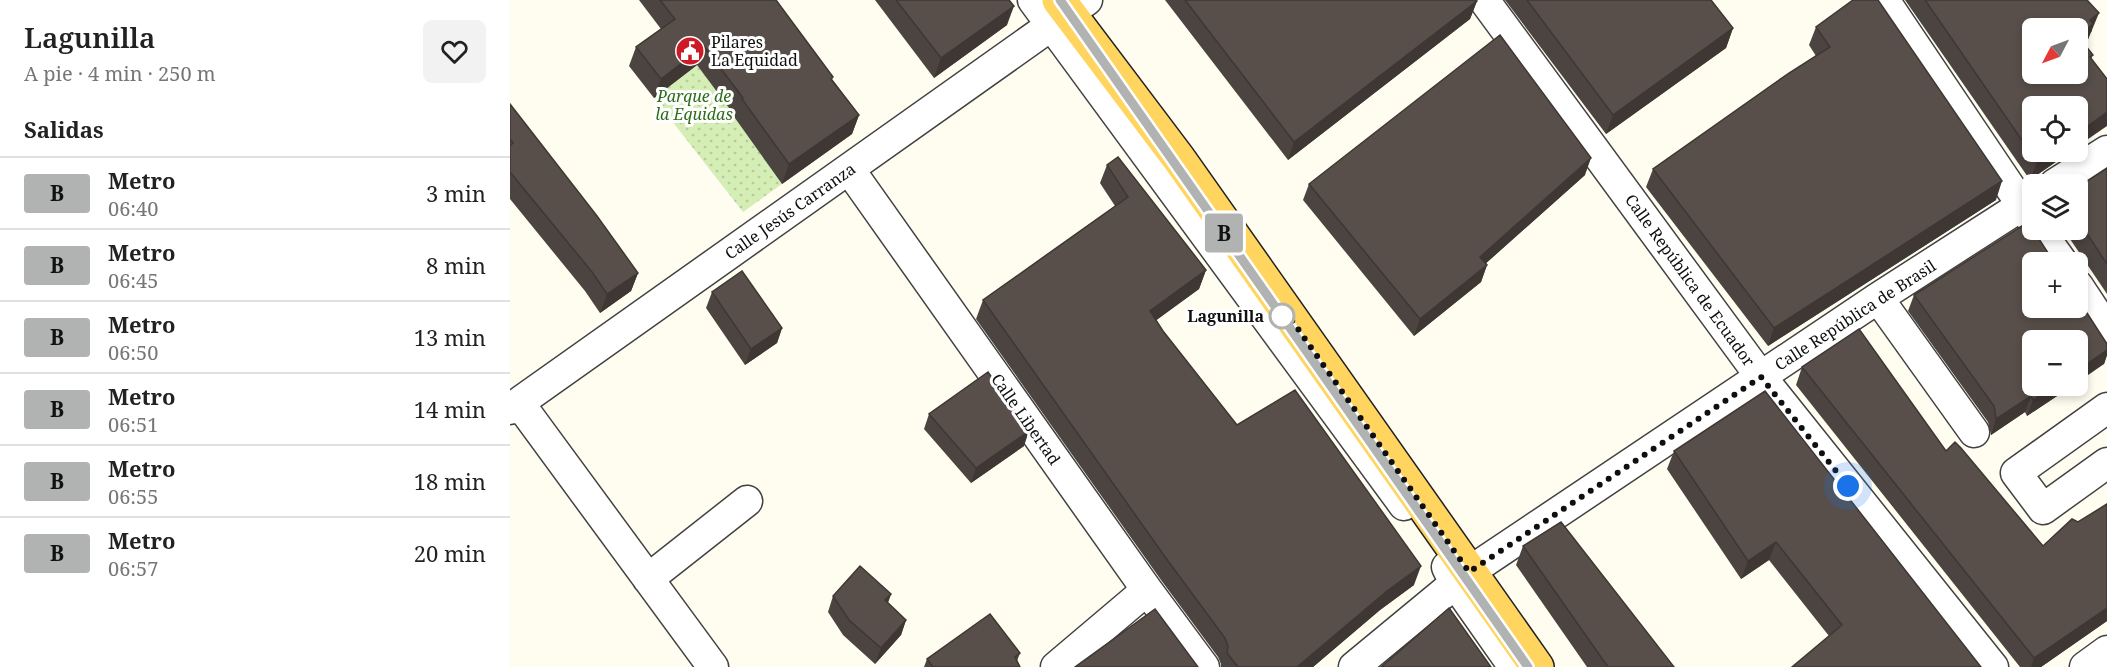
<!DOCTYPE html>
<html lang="es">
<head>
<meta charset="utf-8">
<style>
	:root { --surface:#fff; --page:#f2f2f2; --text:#222; --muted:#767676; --line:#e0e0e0 }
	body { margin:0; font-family:"Noto Serif",serif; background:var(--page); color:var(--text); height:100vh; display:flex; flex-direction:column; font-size:22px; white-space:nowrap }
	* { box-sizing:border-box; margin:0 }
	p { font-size:20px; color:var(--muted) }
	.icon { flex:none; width:33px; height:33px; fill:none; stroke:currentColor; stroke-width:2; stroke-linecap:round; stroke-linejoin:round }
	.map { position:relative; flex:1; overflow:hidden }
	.side { display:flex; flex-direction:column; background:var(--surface); width:510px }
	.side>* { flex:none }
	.badge { padding:0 12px; border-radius:4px; font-size:21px; line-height:39px }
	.needle { width:39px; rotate:229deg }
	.buttons { position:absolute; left:1512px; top:18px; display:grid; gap:12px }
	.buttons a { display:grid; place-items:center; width:66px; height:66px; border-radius:9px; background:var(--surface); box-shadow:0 3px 9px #0003; font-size:30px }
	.you { position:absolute; width:30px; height:30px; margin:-15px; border:4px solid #fff; border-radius:50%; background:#1a73e8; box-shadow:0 0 0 9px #1a73e833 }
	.map>.badge { position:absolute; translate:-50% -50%; box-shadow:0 0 0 3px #fff }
	h2 { padding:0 24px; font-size:22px; line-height:54px }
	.round { display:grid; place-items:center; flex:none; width:63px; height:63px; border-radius:9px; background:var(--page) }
	.headline { display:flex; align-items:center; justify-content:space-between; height:102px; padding:0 24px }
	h1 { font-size:28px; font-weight:600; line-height:45px }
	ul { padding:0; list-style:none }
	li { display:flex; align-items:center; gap:18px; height:72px; padding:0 24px; border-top:2px solid var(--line) }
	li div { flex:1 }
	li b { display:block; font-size:22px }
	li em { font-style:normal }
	li .badge { min-width:66px; font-weight:700; text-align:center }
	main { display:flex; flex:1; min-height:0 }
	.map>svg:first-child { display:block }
	.park { fill:url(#park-dots) }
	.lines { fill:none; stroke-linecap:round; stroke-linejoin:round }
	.minor-casing { stroke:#424242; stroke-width:33 }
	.major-casing { stroke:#202020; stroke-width:36 }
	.minor { stroke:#fff; stroke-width:30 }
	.major { stroke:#ffd560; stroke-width:33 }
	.wall { fill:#4c4440 }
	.shaded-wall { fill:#3e3734 }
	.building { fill:#584f4a; stroke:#3e3734; stroke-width:1.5; fill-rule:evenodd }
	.line-casing { stroke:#fff; stroke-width:14 }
	.line { stroke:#b1b3b3; stroke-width:9 }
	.walk { stroke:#0f0f0f; stroke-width:6; stroke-dasharray:0 10.8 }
	.stop-dot { fill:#fff; stroke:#b1b3b3; stroke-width:3 }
	.labels { text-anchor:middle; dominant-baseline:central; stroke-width:6; stroke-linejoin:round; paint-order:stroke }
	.poi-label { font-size:16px; fill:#0f0f0f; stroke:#fff; text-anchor:start }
	.park-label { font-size:16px; font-style:italic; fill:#2c6d18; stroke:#fff }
	.street-label { font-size:16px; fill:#0f0f0f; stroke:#fff }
	.stop-label { font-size:16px; font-weight:bold; fill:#0f0f0f; stroke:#fff; text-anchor:end }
</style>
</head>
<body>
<main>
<section class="side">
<div class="headline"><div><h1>Lagunilla</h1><p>A pie · 4 min · 250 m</p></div><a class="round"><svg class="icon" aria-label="heart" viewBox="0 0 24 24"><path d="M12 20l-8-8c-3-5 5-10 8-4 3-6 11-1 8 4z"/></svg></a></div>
<h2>Salidas</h2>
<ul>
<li><span class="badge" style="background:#b1b3b3;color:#111">B</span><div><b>Metro</b><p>06:40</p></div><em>3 min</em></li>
<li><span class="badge" style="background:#b1b3b3;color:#111">B</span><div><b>Metro</b><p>06:45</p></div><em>8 min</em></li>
<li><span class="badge" style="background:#b1b3b3;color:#111">B</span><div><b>Metro</b><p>06:50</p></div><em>13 min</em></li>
<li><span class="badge" style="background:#b1b3b3;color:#111">B</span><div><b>Metro</b><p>06:51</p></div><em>14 min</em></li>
<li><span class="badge" style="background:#b1b3b3;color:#111">B</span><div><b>Metro</b><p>06:55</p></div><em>18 min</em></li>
<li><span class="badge" style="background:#b1b3b3;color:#111">B</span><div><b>Metro</b><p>06:57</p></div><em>20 min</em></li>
</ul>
</section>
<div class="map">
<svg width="1597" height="667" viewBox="0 0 1597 667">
	<defs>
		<pattern id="park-dots" width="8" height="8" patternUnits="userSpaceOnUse" patternTransform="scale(1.5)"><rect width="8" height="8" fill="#d4eeb6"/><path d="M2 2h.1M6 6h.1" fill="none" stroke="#b5cb9b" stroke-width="1.8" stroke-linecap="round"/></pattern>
	</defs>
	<rect width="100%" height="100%" fill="#fffcf0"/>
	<path class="park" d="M 187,65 L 217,105 L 246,83 L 272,184 L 233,212 L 144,98 Z"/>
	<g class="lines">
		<g class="minor-casing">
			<path id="minor" d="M 523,0 L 894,505
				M 974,0 L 1251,377 L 1483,667
				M 1374,0 L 1522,220
				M 339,169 L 637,590 L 694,667
				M 1545,184 L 1597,151
				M 1529,230 L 1552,262
				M 1568,286 L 1597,330
				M 1368,298 L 1464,432
				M 9,403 L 203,667
				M 1597,408 L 1506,473 L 1533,509 L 1597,463
				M 0,409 L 577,0
				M 937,567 L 945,583 L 1004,667
				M 138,579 L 237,501
				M 546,667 L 637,590
				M 844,667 L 959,572 L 1368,298 L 1522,199
				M 1575,667 L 1597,651"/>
		</g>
		<g class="major-casing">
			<path id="major" d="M 549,0 L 669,159 L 1027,667"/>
		</g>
		<use href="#minor" class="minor"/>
		<use href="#major" class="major"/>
	</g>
	<path class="wall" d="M 129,0 L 266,0 L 323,77 L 322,79 L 349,115 L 342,134 L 272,184 L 225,118 L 225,116 L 187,65 L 144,98 L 119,66 L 126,47 L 151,29 Z
		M 365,0 L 499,0 L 497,25 L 424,78 Z
		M 655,0 L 966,0 L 967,1 L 960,19 L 778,160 Z
		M 995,0 L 1201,0 L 1223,28 L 1216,48 L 1096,134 Z
		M 1395,0 L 1577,0 L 1582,31 L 1580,33 L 1577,42 L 1574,44 L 1583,55 L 1581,59 L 1522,152 L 1560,152 L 1520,180 Z
		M 1306,27 L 1486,200 L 1258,346 L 1136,187 L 1143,169 L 1306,56 L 1299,45 Z
		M 0,104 L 128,273 L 121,291 L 90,313 L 75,291 L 0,199 Z
		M 597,165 L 696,270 L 689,289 L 646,320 L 653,331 L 727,425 L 904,585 L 870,610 L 803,667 L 711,667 L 711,664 L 708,657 L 651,580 L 466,319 L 473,300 L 605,206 L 590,183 Z
		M 1597,168 L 1597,294 L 1554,230 L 1568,230 L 1568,187 Z
		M 1075,175 L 976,263 L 977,265 L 971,282 L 904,336 L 793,200 L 799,184 Z
		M 202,292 L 272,328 L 267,343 L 235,365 L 196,308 Z
		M 1404,295 L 1597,344 L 1597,355 L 1594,364 L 1522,386 L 1562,386 L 1517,416 L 1515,412 L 1481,435 L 1478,422 L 1398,311 Z
		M 1292,367 L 1436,451 L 1533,546 L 1597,504 L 1597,621 L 1531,667 L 1510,667 L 1286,385 Z
		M 419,414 L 514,446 L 461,483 L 414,429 Z
		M 1164,451 L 1471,667 L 1319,636 L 1259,560 L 1231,579 L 1157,469 Z
		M 1013,546 L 1164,667 L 1077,667 L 1006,565 Z
		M 381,594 L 378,603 L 396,620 L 391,635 L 365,664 L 333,635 L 318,612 L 323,596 Z
		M 510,653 L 507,661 L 510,667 L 414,667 L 417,659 Z"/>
	<path class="shaded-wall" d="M 967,1 L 960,19 L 778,160 L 784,142 Z
		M 504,6 L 497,25 L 424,78 L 431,58 Z
		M 1589,13 L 1577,42 L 1568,49 L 1568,36 L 1580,20 Z
		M 1223,28 L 1216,48 L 1096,134 L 1103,115 Z
		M 194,46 L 187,65 L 144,98 L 151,79 Z
		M 1597,112 L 1597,126 L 1568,146 L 1568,133 Z
		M 349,115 L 342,134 L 272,184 L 279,164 Z
		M 1541,152 L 1560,152 L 1520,180 L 1527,162 Z
		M 1081,158 L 1075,175 L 964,274 L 970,257 Z
		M 1492,181 L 1486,200 L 1258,346 L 1264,328 Z
		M 977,265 L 971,282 L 904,336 L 910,319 Z
		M 696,270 L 689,289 L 633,330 L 640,311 Z
		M 128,273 L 121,291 L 90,313 L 97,294 Z
		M 272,328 L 267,343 L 235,365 L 241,349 Z
		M 1597,350 L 1597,355 L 1594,364 L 1568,382 L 1568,370 Z
		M 1544,386 L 1562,386 L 1517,416 L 1523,400 Z
		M 1521,396 L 1515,412 L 1481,435 L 1486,419 Z
		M 519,431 L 514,446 L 461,483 L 466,468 Z
		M 1266,542 L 1259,560 L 1231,579 L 1238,561 Z
		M 911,566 L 904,585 L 870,610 L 803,667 L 787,667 L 877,591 Z
		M 381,594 L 375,609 L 375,600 Z
		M 1597,608 L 1597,621 L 1531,667 L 1521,667 L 1524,658 Z
		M 396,620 L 391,635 L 365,664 L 371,648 Z"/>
	<path class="building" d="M 150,0 L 266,0 L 323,77 L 321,79 L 349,115 L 279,164 L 232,99 L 233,98 L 194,46 L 151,79 L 126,47 L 165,19 Z
		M 386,0 L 499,0 L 504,6 L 431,58 Z
		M 675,0 L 966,0 L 967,1 L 784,142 Z
		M 1017,0 L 1201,0 L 1223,28 L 1103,115 Z
		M 1343,0 L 1368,0 L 1492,181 L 1264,328 L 1143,169 L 1279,73 L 1320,47 L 1306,27 Z
		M 1415,0 L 1577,0 L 1589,13 L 1580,20 L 1583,24 L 1568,36 L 1583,55 L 1580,57 L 1597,79 L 1597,112 L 1568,133 L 1568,106 L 1522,106 L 1522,152 L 1541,152 L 1527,162 ZM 1522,28 L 1568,28 L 1568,74 L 1522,74 Z
		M 990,35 L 1081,158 L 970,257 L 977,265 L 910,319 L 799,184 Z
		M 0,104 L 87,216 L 128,273 L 97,294 L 82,272 L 0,172 L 0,146 L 3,143 L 0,139 Z
		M 608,157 L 696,270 L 640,311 L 653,331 L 727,425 L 785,390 L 911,566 L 877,591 L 787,667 L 728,667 L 717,653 L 718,646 L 715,638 L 658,561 L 473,300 L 618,197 L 597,165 Z
		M 1597,168 L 1597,264 L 1568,220 L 1568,187 Z
		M 1518,222 L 1544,262 L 1522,262 L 1522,308 L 1568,308 L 1568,299 L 1597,344 L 1597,350 L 1568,370 L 1568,340 L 1522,340 L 1522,386 L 1544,386 L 1523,400 L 1521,396 L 1486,419 L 1484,406 L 1404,295 Z
		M 232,271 L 272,328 L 241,349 L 202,292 Z
		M 1349,329 L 1436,451 L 1445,442 L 1451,448 L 1533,546 L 1562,519 L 1568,522 L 1597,504 L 1597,608 L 1524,658 L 1292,367 Z
		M 478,372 L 519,431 L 466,468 L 419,414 Z
		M 1255,391 L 1471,667 L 1282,667 L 1332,625 L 1266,542 L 1238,561 L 1164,451 Z
		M 1051,522 L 1164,667 L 1098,667 L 1013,546 Z
		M 350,566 L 381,594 L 375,600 L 396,620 L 371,648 L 339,620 L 323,596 Z
		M 939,608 L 981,667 L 871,667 Z
		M 645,609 L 688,667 L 565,667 Z
		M 480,614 L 510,653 L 505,657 L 510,667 L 423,667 L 417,659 Z"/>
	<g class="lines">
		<g class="line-casing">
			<path id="line" d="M 550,0 L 1018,667"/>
		</g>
		<use href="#line" class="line"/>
		<path class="walk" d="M 772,316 L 774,309 L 959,572 L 1251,377 L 1338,486"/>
	</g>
	<defs>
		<g id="civic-disc" transform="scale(1.5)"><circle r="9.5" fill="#cc1a26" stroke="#fff"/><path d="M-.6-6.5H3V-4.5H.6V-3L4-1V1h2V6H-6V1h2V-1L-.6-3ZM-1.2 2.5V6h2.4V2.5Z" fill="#fff"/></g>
	</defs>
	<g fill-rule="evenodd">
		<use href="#civic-disc" x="180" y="51"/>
	</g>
	<circle class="stop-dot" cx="772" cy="316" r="12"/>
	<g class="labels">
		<g class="poi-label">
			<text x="201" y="42">Pilares<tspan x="201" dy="18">La Equidad</tspan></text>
		</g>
		<g class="park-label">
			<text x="184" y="96">Parque de<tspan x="184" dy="18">la Equidas</tspan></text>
		</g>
		<g class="street-label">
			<text transform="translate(280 211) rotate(-35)">Calle Jesús Carranza</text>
			<text transform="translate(1180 280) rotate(54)">Calle República de Ecuador</text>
			<text transform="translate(1345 315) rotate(-33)">Calle República de Brasil</text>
			<text transform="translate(516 419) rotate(55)">Calle Libertad</text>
		</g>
		<g class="stop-label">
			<text x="754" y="316">Lagunilla</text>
		</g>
	</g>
</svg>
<div class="buttons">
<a><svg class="needle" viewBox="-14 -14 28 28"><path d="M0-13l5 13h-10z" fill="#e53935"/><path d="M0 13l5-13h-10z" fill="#767676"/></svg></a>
<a><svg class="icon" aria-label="locate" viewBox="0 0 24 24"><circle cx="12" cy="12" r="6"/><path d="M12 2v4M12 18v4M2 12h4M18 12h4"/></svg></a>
<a><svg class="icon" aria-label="layers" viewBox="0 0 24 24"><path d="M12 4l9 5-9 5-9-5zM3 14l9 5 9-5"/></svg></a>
<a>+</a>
<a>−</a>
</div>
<div class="you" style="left:1338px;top:486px"></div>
<b class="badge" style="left:714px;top:233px;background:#b1b3b3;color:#111">B</b>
</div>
</main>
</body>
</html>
